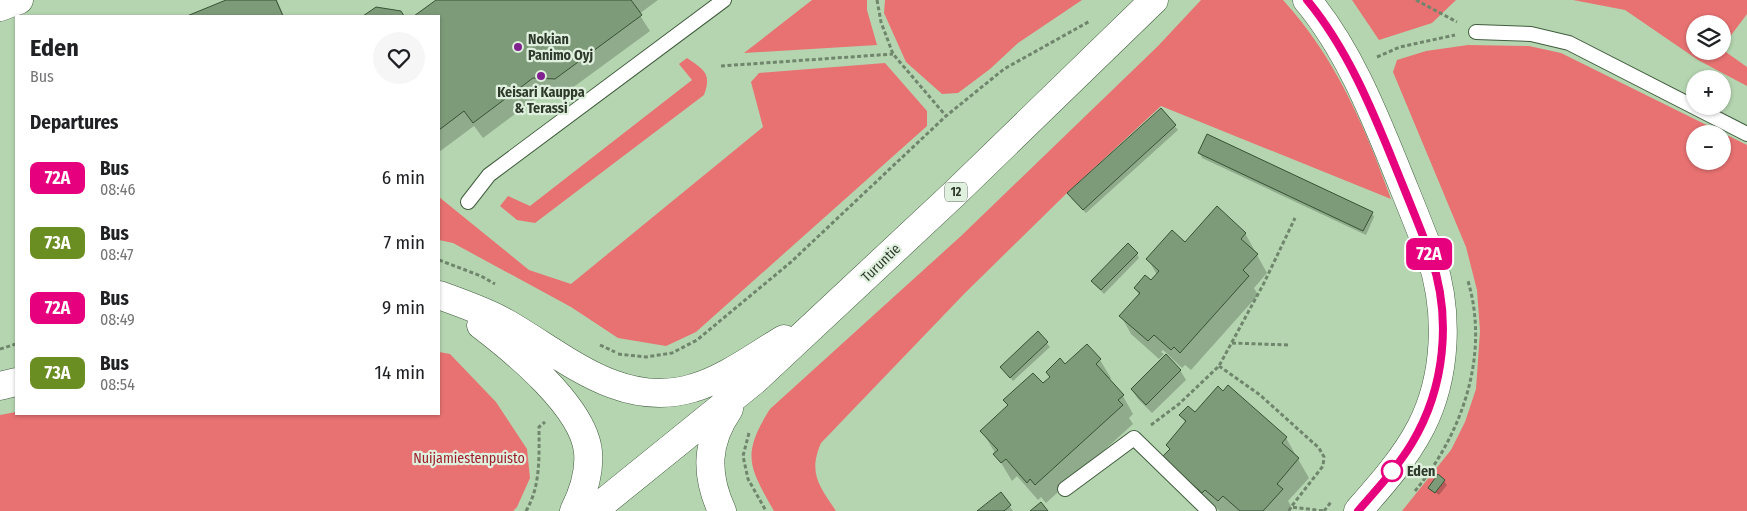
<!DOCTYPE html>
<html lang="en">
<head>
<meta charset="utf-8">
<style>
	:root { --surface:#fff; --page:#f6f6f6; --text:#202124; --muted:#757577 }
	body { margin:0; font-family:"Fira Sans Condensed",sans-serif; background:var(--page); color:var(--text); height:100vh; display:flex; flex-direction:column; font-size:19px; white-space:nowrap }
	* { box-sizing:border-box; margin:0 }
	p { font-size:16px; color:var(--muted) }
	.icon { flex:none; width:28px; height:28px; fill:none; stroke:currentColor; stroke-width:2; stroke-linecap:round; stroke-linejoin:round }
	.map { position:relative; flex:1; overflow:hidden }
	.panel { position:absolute; left:15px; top:15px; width:425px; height:400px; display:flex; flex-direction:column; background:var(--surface); border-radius:0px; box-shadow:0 1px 4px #0004 }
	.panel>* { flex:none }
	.badge { padding:0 10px; border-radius:8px; font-size:18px; line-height:32px }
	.tools { position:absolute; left:1686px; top:15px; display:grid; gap:10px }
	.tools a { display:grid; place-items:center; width:45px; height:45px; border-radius:50%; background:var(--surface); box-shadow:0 1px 4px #0004; font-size:25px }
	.map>.badge { position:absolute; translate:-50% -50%; box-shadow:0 0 0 2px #fff }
	h2 { padding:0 15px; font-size:19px; line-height:45px }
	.round { display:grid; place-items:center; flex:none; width:52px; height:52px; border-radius:26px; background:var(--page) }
	.head { display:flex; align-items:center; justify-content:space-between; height:85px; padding:0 15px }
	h1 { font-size:24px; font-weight:700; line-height:38px }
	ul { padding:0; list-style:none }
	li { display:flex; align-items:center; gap:15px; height:65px; padding:0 15px }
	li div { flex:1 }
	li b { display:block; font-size:19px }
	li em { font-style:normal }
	li .badge { min-width:55px; font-weight:700; text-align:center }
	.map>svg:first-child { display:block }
	.green { fill:#e87272; fill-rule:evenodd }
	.shadow { fill:#0003 }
	.building { fill:#7d9b79; stroke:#375334 }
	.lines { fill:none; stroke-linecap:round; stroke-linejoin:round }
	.service-casing { stroke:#415d3e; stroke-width:16 }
	.secondary-casing { stroke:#415d3e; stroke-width:29 }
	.trunk-casing { stroke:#415d3e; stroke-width:29 }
	.path { stroke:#6f856c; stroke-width:3; stroke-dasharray:4 2.5; stroke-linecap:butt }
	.service { stroke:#fff; stroke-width:14 }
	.secondary { stroke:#fff; stroke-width:28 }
	.trunk { stroke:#fff; stroke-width:28 }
	.line-casing { stroke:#fff; stroke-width:11 }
	.line { stroke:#e6007e; stroke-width:8 }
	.poi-dot { fill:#81238f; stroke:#e0f0de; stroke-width:2 }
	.stop-dot { fill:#fff; stroke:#e6007e; stroke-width:2.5 }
	.labels { text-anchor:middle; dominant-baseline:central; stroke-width:4.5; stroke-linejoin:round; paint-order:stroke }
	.shield { fill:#e0f0de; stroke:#637161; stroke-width:1 }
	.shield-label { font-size:12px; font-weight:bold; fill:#2e3b2c }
	.poi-label { font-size:14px; font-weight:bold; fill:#2e3b2c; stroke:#e0f0de; text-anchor:start }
	.street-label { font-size:14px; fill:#2e3b2c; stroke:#e0f0de }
	.park-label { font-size:14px; fill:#9c202b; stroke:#e0f0de }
	.stop-label { font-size:14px; font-weight:bold; fill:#2e3b2c; stroke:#e0f0de; text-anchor:start }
</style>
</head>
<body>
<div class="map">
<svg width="1747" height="511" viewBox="0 0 1747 511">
	<rect width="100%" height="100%" fill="#b5d5b0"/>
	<path class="green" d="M 812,0 L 867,0 L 867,10 L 877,45 L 744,53 Z
		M 885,0 L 1082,0 L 1018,43 L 990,69 L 958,93 L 942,94 L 906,62 L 884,13 Z
		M 1201,0 L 1283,0 C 1336,58 1365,127 1391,199 L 1161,106 L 1067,193 L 965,293 L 821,443 C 808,473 819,486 836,511 L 774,511 C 749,467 741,455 770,409 L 961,236 L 1158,46 Z
		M 1352,0 L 1456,0 L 1432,23 L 1379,40 Z
		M 1573,0 L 1747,0 L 1747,14 L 1723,46 L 1722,24 L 1695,24 L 1695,51 L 1723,50 L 1747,67 L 1747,86 L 1698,60 L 1625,10 Z
		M 1468,45 L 1529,46 L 1561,53 L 1747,145 L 1747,511 L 1402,511 L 1451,450 L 1465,422 L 1476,389 L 1480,331 L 1477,290 L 1466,247 L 1393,72 L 1397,60 L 1426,51 ZM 1695,134 L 1722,134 L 1722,161 L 1695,161 Z
		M 687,58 C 704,70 712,73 704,95 L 535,223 L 517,220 L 500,206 L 508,196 L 530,206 L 692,80 L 679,64 Z
		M 885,63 L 927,111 L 927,126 L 696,332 L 666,346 L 618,338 L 571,307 L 453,243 L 439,240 L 439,197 L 529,270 L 571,284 L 763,127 L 751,82 L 759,73 Z
		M 439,352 L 450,354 L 496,402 L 527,449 L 530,478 L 517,507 L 513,511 L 0,511 L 0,415 L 16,412 L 16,414 L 439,414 Z"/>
	<path class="shadow" d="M 229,0 L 277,0 L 284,16 L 190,16 Z
		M 438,0 L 658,0 L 639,14 L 650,31 L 564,94 L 543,93 L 483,138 L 474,126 L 439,152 L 439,16 L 416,16 Z
		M 1161,110 L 1178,130 L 1086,213 L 1071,198 Z
		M 1200,153 L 1372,213 L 1374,217 L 1366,235 L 1202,158 Z
		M 1245,233 L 1267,273 L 1254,288 L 1258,295 L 1191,370 L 1185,365 L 1182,368 L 1163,350 L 1161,352 L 1164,354 L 1159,359 L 1131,334 L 1121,316 L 1139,295 L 1135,288 L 1151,282 L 1157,275 L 1148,259 L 1186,244 Z
		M 1137,254 L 1139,258 L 1104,294 L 1095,285 L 1093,281 Z
		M 1038,333 L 1050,347 L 1013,381 L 1001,367 Z
		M 1087,346 L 1100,360 L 1111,378 L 1109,380 L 1123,396 L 1133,414 L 1129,418 L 1133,424 L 1046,503 L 1041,497 L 1038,500 L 1017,476 L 1012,481 L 982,431 L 1009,407 L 1005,400 L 1043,385 Z
		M 1180,370 L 1186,380 L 1152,413 L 1138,399 L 1132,390 Z
		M 1195,413 L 1286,438 L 1309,478 L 1288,501 L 1292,508 L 1289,511 L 1220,511 L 1216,508 L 1213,511 L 1174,476 L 1170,450 L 1167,445 L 1186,424 L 1181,415 Z
		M 1444,481 L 1447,485 L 1439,495 L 1431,489 L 1431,491 L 1429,488 Z
		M 1001,494 L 1013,511 L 979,511 Z"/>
	<path class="building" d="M 226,0 L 276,0 L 283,16 L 187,16 Z
		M 436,0 L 631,0 L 642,15 L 555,79 L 533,78 L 473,123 L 464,111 L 439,130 L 439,16 L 414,16 Z
		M 376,7 L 401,11 L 404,16 L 363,16 Z
		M 1161,108 L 1176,125 L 1083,210 L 1067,193 Z
		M 1207,134 L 1373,212 L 1363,231 L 1198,153 Z
		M 1217,206 L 1246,233 L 1241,239 L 1258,254 L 1243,270 L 1249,276 L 1180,353 L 1174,347 L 1171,350 L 1154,335 L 1148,341 L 1119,316 L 1140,293 L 1134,288 L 1145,275 L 1151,280 L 1159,271 L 1146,259 L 1172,230 L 1185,242 Z
		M 1128,243 L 1138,253 L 1101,290 L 1091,281 Z
		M 1038,331 L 1048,342 L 1010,378 L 1000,367 Z
		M 1087,344 L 1101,359 L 1096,364 L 1124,395 L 1118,400 L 1123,405 L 1035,485 L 1030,479 L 1027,483 L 1006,459 L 1001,463 L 993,454 L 998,450 L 980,431 L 1008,405 L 1003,400 L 1033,373 L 1043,383 L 1050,377 L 1046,372 L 1060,358 L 1065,364 Z
		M 1166,354 L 1181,370 L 1146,405 L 1131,389 Z
		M 1228,385 L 1287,437 L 1282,443 L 1299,458 L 1277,484 L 1283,489 L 1263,511 L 1240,511 L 1223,496 L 1218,501 L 1205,490 L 1202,493 L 1162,457 L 1170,449 L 1166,445 L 1186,421 L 1179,415 L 1188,406 L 1195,412 L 1218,386 L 1223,391 Z
		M 1438,474 L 1445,480 L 1435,493 L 1428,488 Z
		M 1001,492 L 1011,505 L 1004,511 L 977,511 Z
		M 1041,502 L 1048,511 L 1030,511 Z"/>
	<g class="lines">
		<g class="service-casing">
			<path id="service" d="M 1476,32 L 1531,34 L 1569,43 L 1747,134
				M 468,202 L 489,175 L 724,0
				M 1065,489 L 1134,438 L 1209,511"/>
		</g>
		<g class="secondary-casing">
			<path id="secondary" d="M 1307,0 C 1347,48 1372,109 1395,166 C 1407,196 1420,227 1431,257 C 1449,311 1447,376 1421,427 C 1405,458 1381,485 1358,511
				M 0,7 L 19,0"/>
		</g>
		<g class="trunk-casing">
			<path id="trunk" d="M 439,295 C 461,303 485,311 506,323 C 564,356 621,410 693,388 C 725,379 755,356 784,339
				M 481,325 C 515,351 584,407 588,452 C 590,473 583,493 574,511
				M 0,386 L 16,382
				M 593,511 L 755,380 L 954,194 L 1154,0
				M 722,511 C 705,474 706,442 729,409"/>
		</g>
		<path class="path" d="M 877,0 L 881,22 L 893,54 L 946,116
			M 1416,0 L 1457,22
			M 1377,57 L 1400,47 L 1455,35
			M 721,66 L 893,54
			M 439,260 L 481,276 L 495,284
			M 1232,343 L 1288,345
			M 600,345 L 615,352
			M 0,349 L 16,344
			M 618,354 L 646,357 L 672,353 L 697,340 L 791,262 L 946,116 L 1004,69 L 1090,21
			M 1219,366 L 1260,395 L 1319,448 L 1324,457 L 1323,466 L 1291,507
			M 1151,425 L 1179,404 L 1219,366 L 1264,283 L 1295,218
			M 749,433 L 743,456 L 748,479 L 766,511
			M 1415,491 C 1462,434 1490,355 1468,281
			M 526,511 C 541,486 539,455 539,427 L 545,422
			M 1289,511 L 1291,507 L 1324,511
			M 1324,511 L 1331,502"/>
		<use href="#service" class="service"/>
		<use href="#secondary" class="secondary"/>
		<use href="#trunk" class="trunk"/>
	</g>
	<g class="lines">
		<g class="line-casing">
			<path id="line" d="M 1307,0 C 1347,48 1372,109 1395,166 C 1407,196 1420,227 1431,257 C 1452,318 1445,388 1412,443 C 1397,468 1377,489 1358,511"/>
		</g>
		<use href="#line" class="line"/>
	</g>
	<g class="poi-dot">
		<circle cx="518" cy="47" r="5"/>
		<circle cx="541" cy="76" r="5"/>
	</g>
	<circle class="stop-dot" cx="1392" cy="471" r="10"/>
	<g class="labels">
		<rect class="shield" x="945" y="182.5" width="22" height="19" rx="4"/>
		<g class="shield-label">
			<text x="956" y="192">12</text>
		</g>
		<g class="poi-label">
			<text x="528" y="39">Nokian<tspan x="528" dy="16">Panimo Oyj</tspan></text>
			<text x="541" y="92" text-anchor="middle">Keisari Kauppa<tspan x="541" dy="16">&amp; Terassi</tspan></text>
		</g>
		<g class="street-label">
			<text transform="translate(881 263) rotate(-44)">Turuntie</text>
		</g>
		<g class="park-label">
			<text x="469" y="458">Nuijamiestenpuisto</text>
		</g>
		<g class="stop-label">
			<text x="1407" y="471">Eden</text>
		</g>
	</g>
</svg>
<div class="tools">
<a><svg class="icon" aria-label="layers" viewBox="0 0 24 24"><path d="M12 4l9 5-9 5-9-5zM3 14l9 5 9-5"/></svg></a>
<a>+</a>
<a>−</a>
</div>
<b class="badge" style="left:1429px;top:254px;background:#e6007e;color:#fff">72A</b>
<section class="panel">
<div class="head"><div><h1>Eden</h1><p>Bus</p></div><a class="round"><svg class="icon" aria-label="heart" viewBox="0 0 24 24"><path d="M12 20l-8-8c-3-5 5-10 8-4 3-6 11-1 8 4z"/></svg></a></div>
<h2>Departures</h2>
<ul>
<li><span class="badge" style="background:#e6007e;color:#fff">72A</span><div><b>Bus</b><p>08:46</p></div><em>6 min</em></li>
<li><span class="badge" style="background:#6b8e23;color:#fff">73A</span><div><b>Bus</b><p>08:47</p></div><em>7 min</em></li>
<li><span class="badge" style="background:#e6007e;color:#fff">72A</span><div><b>Bus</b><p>08:49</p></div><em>9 min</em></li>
<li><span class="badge" style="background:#6b8e23;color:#fff">73A</span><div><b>Bus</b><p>08:54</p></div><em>14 min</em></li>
</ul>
</section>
</div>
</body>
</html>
